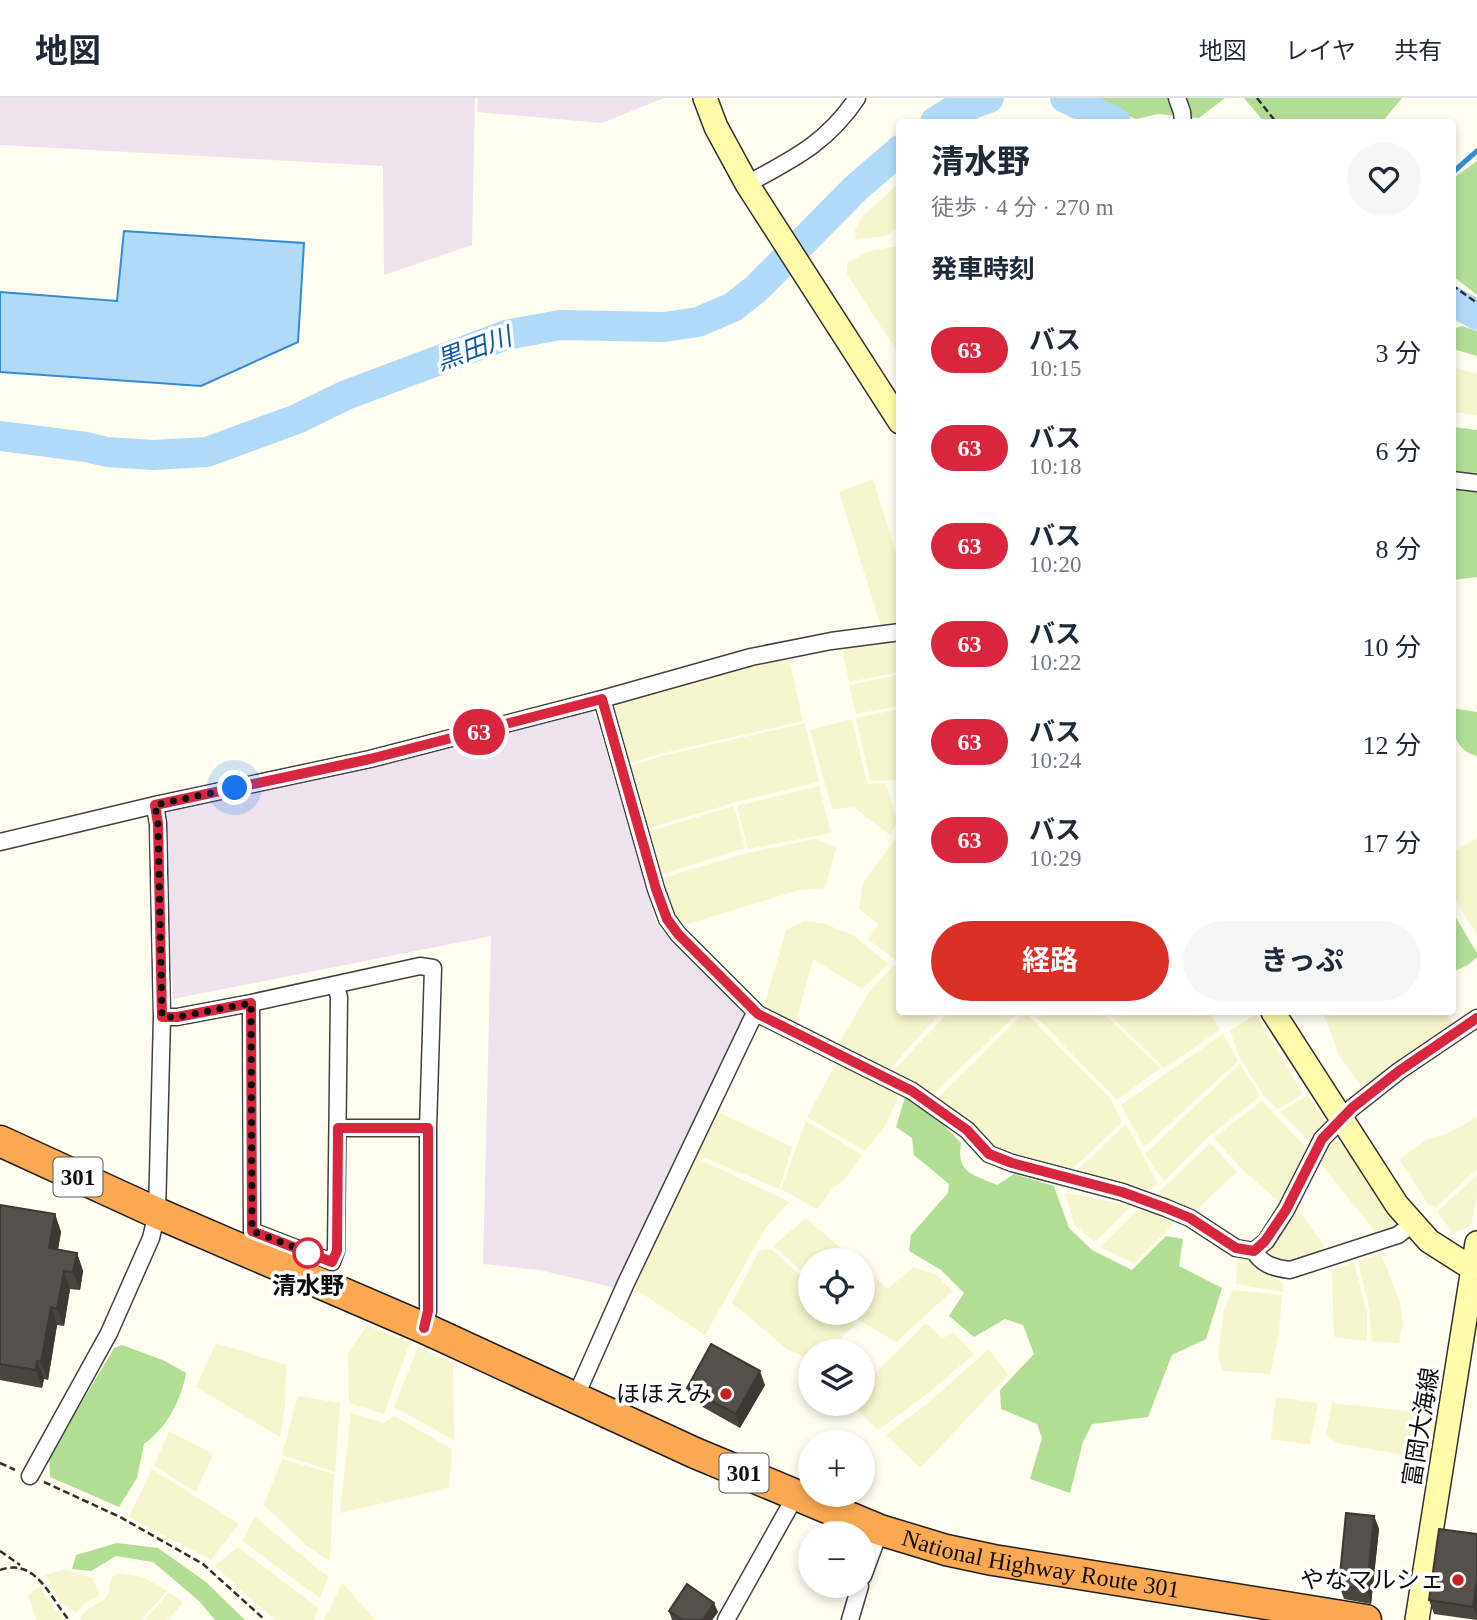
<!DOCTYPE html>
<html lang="ja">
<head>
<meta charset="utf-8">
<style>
	:root { --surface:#fff; --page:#f6f6f7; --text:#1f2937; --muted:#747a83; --line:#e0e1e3; --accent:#d93025 }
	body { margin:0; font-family:"Times New Roman","Noto Sans JP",serif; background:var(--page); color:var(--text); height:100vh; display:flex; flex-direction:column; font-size:26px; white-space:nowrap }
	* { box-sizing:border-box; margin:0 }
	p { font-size:23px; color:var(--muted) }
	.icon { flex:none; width:38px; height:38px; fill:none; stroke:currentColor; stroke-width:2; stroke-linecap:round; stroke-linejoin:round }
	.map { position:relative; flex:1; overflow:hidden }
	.side { position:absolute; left:896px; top:21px; width:560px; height:896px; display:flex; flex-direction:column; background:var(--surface); border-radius:7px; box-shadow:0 4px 10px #0003 }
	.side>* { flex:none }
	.badge { padding:0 14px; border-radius:23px; font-size:24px; line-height:46px }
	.controls { position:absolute; left:798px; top:1150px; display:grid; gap:14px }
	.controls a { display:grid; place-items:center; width:77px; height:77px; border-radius:50%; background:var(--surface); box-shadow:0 4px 10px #0003; font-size:35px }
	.you { position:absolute; width:35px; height:35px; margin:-18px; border:5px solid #fff; border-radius:50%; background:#1a73e8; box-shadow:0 0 0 10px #1a73e833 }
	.map>.badge { position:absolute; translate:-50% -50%; box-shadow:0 0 0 4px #fff }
	h2 { padding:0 35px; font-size:26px; line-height:63px }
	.round { display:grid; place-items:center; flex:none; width:74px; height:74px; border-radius:37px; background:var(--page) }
	.summary { display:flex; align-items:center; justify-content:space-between; height:119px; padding:0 35px }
	h1 { font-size:33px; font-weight:700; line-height:52px }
	.action { display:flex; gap:14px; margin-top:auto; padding:14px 35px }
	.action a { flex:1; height:80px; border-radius:42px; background:var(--accent); color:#fff; font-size:28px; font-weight:700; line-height:80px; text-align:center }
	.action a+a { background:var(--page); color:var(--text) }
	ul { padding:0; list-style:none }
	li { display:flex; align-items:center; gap:21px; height:98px; padding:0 35px }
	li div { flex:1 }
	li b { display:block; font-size:26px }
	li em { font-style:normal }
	li .badge { min-width:77px; font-weight:700; text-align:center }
	header { display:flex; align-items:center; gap:42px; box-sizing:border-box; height:98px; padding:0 35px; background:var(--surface); border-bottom:2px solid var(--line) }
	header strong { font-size:33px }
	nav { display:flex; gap:38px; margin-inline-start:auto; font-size:24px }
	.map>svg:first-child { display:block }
	.industrial { fill:#ede2ed }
	.farmland { fill:#f6f5ce }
	.forest { fill:#b1dd95 }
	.water { fill:#b1daf9; stroke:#358bd3; stroke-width:2 }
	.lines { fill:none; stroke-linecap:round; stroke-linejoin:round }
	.stream { stroke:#358bd3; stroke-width:5 }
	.river { stroke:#b1daf9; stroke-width:30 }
	.street-casing { stroke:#414141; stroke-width:19 }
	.secondary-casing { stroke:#303030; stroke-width:26 }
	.highway-casing { stroke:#1f1f1f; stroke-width:33 }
	.path { stroke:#303030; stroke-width:2.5; stroke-dasharray:7 3.5; stroke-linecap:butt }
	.street { stroke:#fff; stroke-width:16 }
	.secondary { stroke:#fffbaa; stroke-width:23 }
	.highway { stroke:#faa952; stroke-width:30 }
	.wall { fill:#4b4540 }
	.shaded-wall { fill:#3d3834 }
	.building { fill:#57504a; stroke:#3d3834; stroke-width:2 }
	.line-casing { stroke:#fff; stroke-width:16 }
	.line { stroke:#d7263d; stroke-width:10 }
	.walk { stroke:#0e0e0e; stroke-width:7; stroke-dasharray:0 12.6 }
	.stop-dot { fill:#fff; stroke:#d7263d; stroke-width:3.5 }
	.poi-dot { fill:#c42220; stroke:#fff; stroke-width:2.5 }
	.labels { text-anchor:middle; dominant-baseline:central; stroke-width:7; stroke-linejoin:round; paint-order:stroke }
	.shield { fill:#fff; stroke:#565656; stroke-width:2 }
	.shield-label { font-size:23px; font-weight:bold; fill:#0e0e0e }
	.stop-label { font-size:24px; font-weight:bold; fill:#0e0e0e; stroke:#fff }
	.poi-label { font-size:24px; fill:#0e0e0e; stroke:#fff; text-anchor:end }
	.street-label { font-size:24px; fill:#0e0e0e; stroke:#fff }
	.water-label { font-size:26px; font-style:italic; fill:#115ca6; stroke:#fff }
</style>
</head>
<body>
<header>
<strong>地図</strong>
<nav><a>地図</a><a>レイヤ</a><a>共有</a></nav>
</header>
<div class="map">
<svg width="1477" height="1522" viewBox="0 0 1477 1522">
	<rect width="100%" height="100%" fill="#fffdef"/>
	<path class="industrial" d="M 0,0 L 475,0 L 472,147 L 384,177 L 383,68 L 0,47 Z
		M 478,0 L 664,0 L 602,25 L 477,14 Z
		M 591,613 L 597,622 L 657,827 L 744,912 L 745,923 L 616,1190 L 540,1172 L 483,1166 L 491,838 L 173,901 L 163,709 L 364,667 Z"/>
	<path class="farmland" d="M 899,85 L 899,128 L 886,138 L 856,142 L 855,132 L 863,118 Z
		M 899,148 L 900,148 L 899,254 L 896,252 L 847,176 L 847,165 L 869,153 Z
		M 1452,269 L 1477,276 L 1477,317 L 1453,314 Z
		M 873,381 L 899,465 L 899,524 L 881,528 L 839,394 Z
		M 899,541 L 899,574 L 849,584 L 842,549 Z
		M 788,558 L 803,623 L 663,655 L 627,666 L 612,613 L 618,604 L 752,564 Z
		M 899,577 L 899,608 L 856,616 L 849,587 Z
		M 899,611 L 899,682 L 870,683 L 856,620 Z
		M 852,621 L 867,686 L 886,685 L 897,724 L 890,737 L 853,709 L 832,711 L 810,632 Z
		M 805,625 L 819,684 L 736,704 L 646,731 L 627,669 L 662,658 Z
		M 819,688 L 831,735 L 748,751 L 737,708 Z
		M 734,708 L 745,750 L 659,777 L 647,734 Z
		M 899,736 L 900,865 L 899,865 L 868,841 L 879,826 L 859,811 L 863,785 Z
		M 1477,740 L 1477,837 L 1453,798 L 1452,755 Z
		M 816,741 L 836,750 L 825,790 L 799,792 L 681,828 L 669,808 L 660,781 L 747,755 Z
		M 804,823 L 825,826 L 853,837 L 888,866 L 862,891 L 813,861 L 795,927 L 779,919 L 764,908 L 786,832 Z
		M 894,867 L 899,870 L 900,914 L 941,914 L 888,973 L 838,947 L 869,894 Z
		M 949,914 L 1019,914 L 931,998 L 892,974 Z
		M 1025,914 L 1110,1000 L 1122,1024 L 1069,1074 L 997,1053 L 972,1028 L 936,1002 Z
		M 1043,914 L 1102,914 L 1160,970 L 1117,1002 L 1037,920 Z
		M 1107,914 L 1209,914 L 1220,932 L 1164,970 Z
		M 1323,914 L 1446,914 L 1454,926 L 1363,990 L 1339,958 Z
		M 1256,916 L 1303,996 L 1278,1011 L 1265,999 L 1240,960 L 1230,933 Z
		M 1223,936 L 1238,963 L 1144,1049 L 1121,1007 Z
		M 838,962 L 900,995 L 884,1030 L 865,1053 L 807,1019 Z
		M 1240,966 L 1260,998 L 1209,1038 L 1164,1083 L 1145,1056 Z
		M 1308,997 L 1325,1022 L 1327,1029 L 1312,1046 L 1280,1014 Z
		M 1262,1003 L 1310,1054 L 1282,1107 L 1242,1071 L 1214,1040 Z
		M 714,1012 L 792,1049 L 779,1091 L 694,1055 Z
		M 1477,1019 L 1477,1071 L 1436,1109 L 1428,1106 L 1399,1061 L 1428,1041 L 1449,1035 Z
		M 806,1023 L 862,1057 L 846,1080 L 833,1090 L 817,1111 L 781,1091 Z
		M 1126,1026 L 1158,1085 L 1146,1096 L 1073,1076 Z
		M 1210,1045 L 1237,1074 L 1195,1113 L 1154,1099 Z
		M 1330,1045 L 1341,1045 L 1399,1129 L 1377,1142 L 1371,1128 L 1320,1065 Z
		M 694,1059 L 790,1104 L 766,1129 L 705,1237 L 632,1189 Z
		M 1477,1077 L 1477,1098 L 1471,1128 L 1453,1135 L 1437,1114 Z
		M 1065,1095 L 1113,1104 L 1131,1108 L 1095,1144 L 1075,1128 Z
		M 1142,1108 L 1174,1126 L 1134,1165 L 1100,1149 Z
		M 1299,1113 L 1323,1146 L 1324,1159 L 1279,1166 L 1263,1154 L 1291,1114 Z
		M 806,1120 L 855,1162 L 810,1162 L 810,1180 L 773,1148 Z
		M 771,1151 L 810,1186 L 810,1214 L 842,1215 L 855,1226 L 828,1253 L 810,1253 L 810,1261 L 788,1252 L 732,1205 L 759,1153 Z
		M 1381,1156 L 1400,1204 L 1403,1224 L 1399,1245 L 1371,1243 L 1370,1213 L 1358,1163 Z
		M 1248,1160 L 1266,1175 L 1282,1184 L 1283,1194 L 1236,1186 L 1238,1162 Z
		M 1354,1164 L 1367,1215 L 1367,1243 L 1334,1239 L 1332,1172 Z
		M 863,1169 L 888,1191 L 913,1169 L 937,1177 L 952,1193 L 896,1244 L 859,1222 L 850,1215 L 863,1214 Z
		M 1233,1192 L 1282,1197 L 1279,1235 L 1270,1276 L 1222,1273 L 1218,1257 L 1224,1211 Z
		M 926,1225 L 942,1241 L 953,1234 L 974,1256 L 927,1296 L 878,1332 L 851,1306 L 863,1306 L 863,1287 Z
		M 367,1228 L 410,1244 L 384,1316 L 349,1305 L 348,1255 Z
		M 216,1245 L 286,1267 L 285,1307 L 280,1339 L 196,1289 Z
		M 418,1249 L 453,1265 L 454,1342 L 394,1309 Z
		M 989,1251 L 1008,1277 L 920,1370 L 886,1337 L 929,1304 Z
		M 298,1298 L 340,1305 L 335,1374 L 282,1357 Z
		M 1276,1299 L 1318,1305 L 1310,1347 L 1271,1341 Z
		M 1332,1305 L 1438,1316 L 1431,1362 L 1337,1345 L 1326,1336 Z
		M 351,1315 L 384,1325 L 394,1318 L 452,1351 L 449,1390 L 340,1415 Z
		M 169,1333 L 213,1356 L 196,1394 L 154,1368 Z
		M 282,1361 L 334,1376 L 330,1463 L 307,1448 L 264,1407 Z
		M 152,1371 L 239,1426 L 211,1462 L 129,1419 Z
		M 255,1419 L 328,1479 L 320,1500 L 242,1443 Z
		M 238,1449 L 318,1510 L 314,1522 L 275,1522 L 215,1468 Z
		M 66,1471 L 92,1480 L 99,1494 L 98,1499 L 85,1505 L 76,1515 L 59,1502 L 45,1477 Z
		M 118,1475 L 143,1479 L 167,1493 L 141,1522 L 82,1522 L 80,1519 L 88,1511 L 104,1502 L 109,1495 L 111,1480 Z
		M 342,1485 L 376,1522 L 324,1522 Z
		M 39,1489 L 56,1514 L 66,1522 L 36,1522 L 28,1497 Z
		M 169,1494 L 183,1505 L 167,1522 L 145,1522 Z"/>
	<path class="forest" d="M 1098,0 L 1225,0 L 1199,20 L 1158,16 L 1136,21 L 1106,8 Z
		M 1244,0 L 1402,0 L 1382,24 L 1264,24 Z
		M 1477,63 L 1477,197 L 1453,178 L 1452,81 Z
		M 1462,228 L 1477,233 L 1477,258 L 1453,251 L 1453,231 Z
		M 1453,329 L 1477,332 L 1477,479 L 1453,482 Z
		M 1452,610 L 1477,614 L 1477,658 C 1453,652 1452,630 1452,610 Z
		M 1452,813 L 1477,855 L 1477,859 L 1468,867 L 1453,874 Z
		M 905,999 L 936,1019 L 961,1045 C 956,1076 973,1076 997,1087 L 1014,1076 L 1054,1088 L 1069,1130 L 1092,1152 L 1132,1172 L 1166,1138 L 1183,1141 L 1179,1168 L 1222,1190 L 1206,1241 L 1172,1257 L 1148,1319 L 1092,1326 L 1083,1344 L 1070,1395 L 1030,1381 L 1042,1340 L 1037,1326 L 1001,1311 L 1000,1292 L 1034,1256 L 1023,1227 L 1005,1221 L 974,1239 L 949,1218 L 964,1195 L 941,1172 L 909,1153 L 911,1137 L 948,1095 L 949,1086 L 914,1057 L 912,1040 L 896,1029 Z
		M 122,1247 L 165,1263 L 186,1275 C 181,1303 167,1329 144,1346 L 137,1380 L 119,1409 L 50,1379 L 49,1360 L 114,1250 Z
		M 117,1445 L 158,1450 L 206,1484 L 245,1522 L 215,1522 L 199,1503 L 153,1464 L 116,1458 L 91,1473 L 72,1471 L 76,1457 Z"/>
	<path class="water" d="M 124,133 L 304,145 L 298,244 L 201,288 L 0,274 L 0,194 L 117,203 Z"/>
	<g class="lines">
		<path class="stream" d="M 1070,1 L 1072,0
			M 1452,75 L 1477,53"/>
		<path class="river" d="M 1065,0 L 1116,24
			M 935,24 L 951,14 L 989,0
			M 1452,203 L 1477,217
			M 0,338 L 86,349 L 107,354 L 153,357 L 207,354 L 297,321 L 346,297 L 506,237 L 560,227 L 664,229 L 698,224 L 733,209 L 757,190 L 856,90 L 900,52"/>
		<g class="street-casing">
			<path id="street" d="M 1177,0 L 1182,14 L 1183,24
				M 747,86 C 793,61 827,45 857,0
				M 1452,382 L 1477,385
				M 602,601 L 656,791 L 667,821 L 678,836 L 758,916 L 912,993 L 967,1032 L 989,1056 L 1012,1065 L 1122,1094 L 1166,1110 L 1190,1120 L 1236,1150 L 1254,1153 L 1266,1143 L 1286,1112 L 1322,1041 L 1352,1010 L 1399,973 L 1477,920
				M 0,744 L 155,707 L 370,661 L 602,601 L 751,559 L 831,543 L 900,534
				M 251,905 L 252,1133 L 332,1164 L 336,1153 L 339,899 L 336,888
				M 162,919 L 177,919 L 251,905 L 420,868 L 433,870 L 428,1030 L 428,1213 L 424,1230
				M 338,1030 L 428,1030
				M 1254,1153 C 1262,1167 1275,1170 1290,1172 L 1398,1137 L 1412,1126
				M 575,1300 L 626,1185 L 752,921 L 758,916
				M 30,1378 L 109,1235 L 151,1140 L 157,1115 L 162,919 L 158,726 L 155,707
				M 863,1478 L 880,1432
				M 726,1522 L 796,1397
				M 850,1522 L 860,1488"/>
		</g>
		<g class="secondary-casing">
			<path id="secondary" d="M 705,0 L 716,29 L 747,86 L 900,324
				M 1273,914 L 1397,1107 L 1429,1143 L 1473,1171
				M 1417,1522 L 1477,1145"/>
		</g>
		<g class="highway-casing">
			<g id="highway">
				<path id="s1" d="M 0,1043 L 157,1115 L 424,1230 L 695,1355 L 796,1397 L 880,1432 L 946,1452 L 993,1462 L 1366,1522"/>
			</g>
		</g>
		<path class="path" d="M 1257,0 L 1276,24
			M 1452,187 L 1477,205
			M 0,1365 L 15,1372
			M 44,1384 L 120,1419 L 203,1466 L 265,1522
			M 0,1453 L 20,1467
			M 0,1472 C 36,1459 50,1500 69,1522"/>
		<use href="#street" class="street"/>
		<use href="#secondary" class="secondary"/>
		<use href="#highway" class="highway"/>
	</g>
	<path class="wall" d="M 0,1107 L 55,1116 L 61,1134 L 58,1152 L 77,1155 L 83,1173 L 80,1192 L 70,1191 L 64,1228 L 57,1227 L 48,1282 L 44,1281 L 42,1290 L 0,1282 Z
		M 765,1287 L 740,1330 L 692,1303 L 687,1290 Z
		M 1374,1418 L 1379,1431 L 1371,1506 L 1344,1501 L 1339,1487 Z
		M 1477,1436 L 1477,1522 L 1434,1516 L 1429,1502 Z
		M 669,1513 L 718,1514 L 712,1522 L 672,1522 Z"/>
	<path class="shaded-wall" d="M 55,1116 L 61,1134 L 55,1168 L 49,1150 Z
		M 77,1155 L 83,1173 L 80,1192 L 73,1174 Z
		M 64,1173 L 70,1191 L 64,1228 L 57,1211 Z
		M 51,1209 L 57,1227 L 48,1282 L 41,1264 Z
		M 37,1263 L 44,1281 L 42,1290 L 36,1272 Z
		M 760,1273 L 765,1287 L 740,1330 L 736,1316 Z
		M 1374,1418 L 1379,1431 L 1371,1506 L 1367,1492 Z
		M 1477,1481 L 1477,1520 L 1473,1509 Z
		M 714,1505 L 718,1514 L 712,1522 L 703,1522 Z"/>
	<path class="building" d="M 0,1107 L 55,1116 L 49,1150 L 77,1155 L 73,1174 L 64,1173 L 57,1211 L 51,1209 L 41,1264 L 37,1263 L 36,1272 L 0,1266 Z
		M 711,1246 L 760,1273 L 736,1316 L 687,1290 Z
		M 1346,1415 L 1374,1418 L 1367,1492 L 1339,1487 Z
		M 1439,1431 L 1477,1436 L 1477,1481 L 1473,1509 L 1429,1502 Z
		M 687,1486 L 714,1505 L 703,1522 L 682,1522 L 669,1513 Z"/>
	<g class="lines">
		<g class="line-casing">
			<path id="line" d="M 424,1230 L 428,1213 L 428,1030 L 338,1030 L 337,1153 L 332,1164 L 252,1133 L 251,905 L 177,919 L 162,919 L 158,726 L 155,707 L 370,661 L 602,601 L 656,791 L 667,821 L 678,836 L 758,916 L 912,993 L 967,1032 L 989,1056 L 1012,1065 L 1122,1094 L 1166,1110 L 1190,1120 L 1236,1150 L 1254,1153 L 1265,1143 L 1286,1112 L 1322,1041 L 1352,1010 L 1399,973 L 1477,920"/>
		</g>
		<use href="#line" class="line"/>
		<path class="walk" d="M 235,690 L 155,707 L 158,726 L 162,919 L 177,919 L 251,905 L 252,1133 L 312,1156 L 308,1155"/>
	</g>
	<circle class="stop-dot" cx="308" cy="1155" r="14"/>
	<g class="poi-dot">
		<circle cx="726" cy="1296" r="7"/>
		<circle cx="1458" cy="1482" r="7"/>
	</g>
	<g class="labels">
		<g class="shield">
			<rect x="53.5" y="1059.5" width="49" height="39" rx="5"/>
			<rect x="719.5" y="1355.5" width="49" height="39" rx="5"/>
		</g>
		<g class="shield-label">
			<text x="78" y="1079">301</text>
			<text x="744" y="1375">301</text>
		</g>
		<g class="stop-label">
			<text x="308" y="1188">清水野</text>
		</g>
		<g class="poi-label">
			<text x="712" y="1296">ほほえみ</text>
			<text x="1444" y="1482">やなマルシェ</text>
		</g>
		<g class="street-label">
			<text transform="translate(1421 1329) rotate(-81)">富岡大海線</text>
			<text stroke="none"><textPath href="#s1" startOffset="1127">National Highway Route 301</textPath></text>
		</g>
		<g class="water-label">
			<text transform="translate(474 251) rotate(-20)">黒田川</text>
		</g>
	</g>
</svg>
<div class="controls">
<a><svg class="icon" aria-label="locate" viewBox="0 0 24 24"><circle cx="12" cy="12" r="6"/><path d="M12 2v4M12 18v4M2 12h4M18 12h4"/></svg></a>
<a><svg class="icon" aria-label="layers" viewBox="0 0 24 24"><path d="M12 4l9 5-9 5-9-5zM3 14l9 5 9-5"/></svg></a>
<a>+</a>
<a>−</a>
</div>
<div class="you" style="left:235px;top:690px"></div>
<b class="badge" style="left:479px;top:634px;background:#d7263d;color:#fff">63</b>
<section class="side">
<div class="summary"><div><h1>清水野</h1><p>徒歩 · 4 分 · 270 m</p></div><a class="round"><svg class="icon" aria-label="heart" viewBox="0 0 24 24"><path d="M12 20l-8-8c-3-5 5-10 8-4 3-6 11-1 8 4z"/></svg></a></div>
<h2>発車時刻</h2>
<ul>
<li><span class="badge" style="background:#d7263d;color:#fff">63</span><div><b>バス</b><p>10:15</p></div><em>3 分</em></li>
<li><span class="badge" style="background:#d7263d;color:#fff">63</span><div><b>バス</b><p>10:18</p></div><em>6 分</em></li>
<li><span class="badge" style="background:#d7263d;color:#fff">63</span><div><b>バス</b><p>10:20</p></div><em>8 分</em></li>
<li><span class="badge" style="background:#d7263d;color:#fff">63</span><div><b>バス</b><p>10:22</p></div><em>10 分</em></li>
<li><span class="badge" style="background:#d7263d;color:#fff">63</span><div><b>バス</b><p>10:24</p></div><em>12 分</em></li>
<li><span class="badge" style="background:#d7263d;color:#fff">63</span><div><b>バス</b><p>10:29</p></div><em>17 分</em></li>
</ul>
<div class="action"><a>経路</a><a>きっぷ</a></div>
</section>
</div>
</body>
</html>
